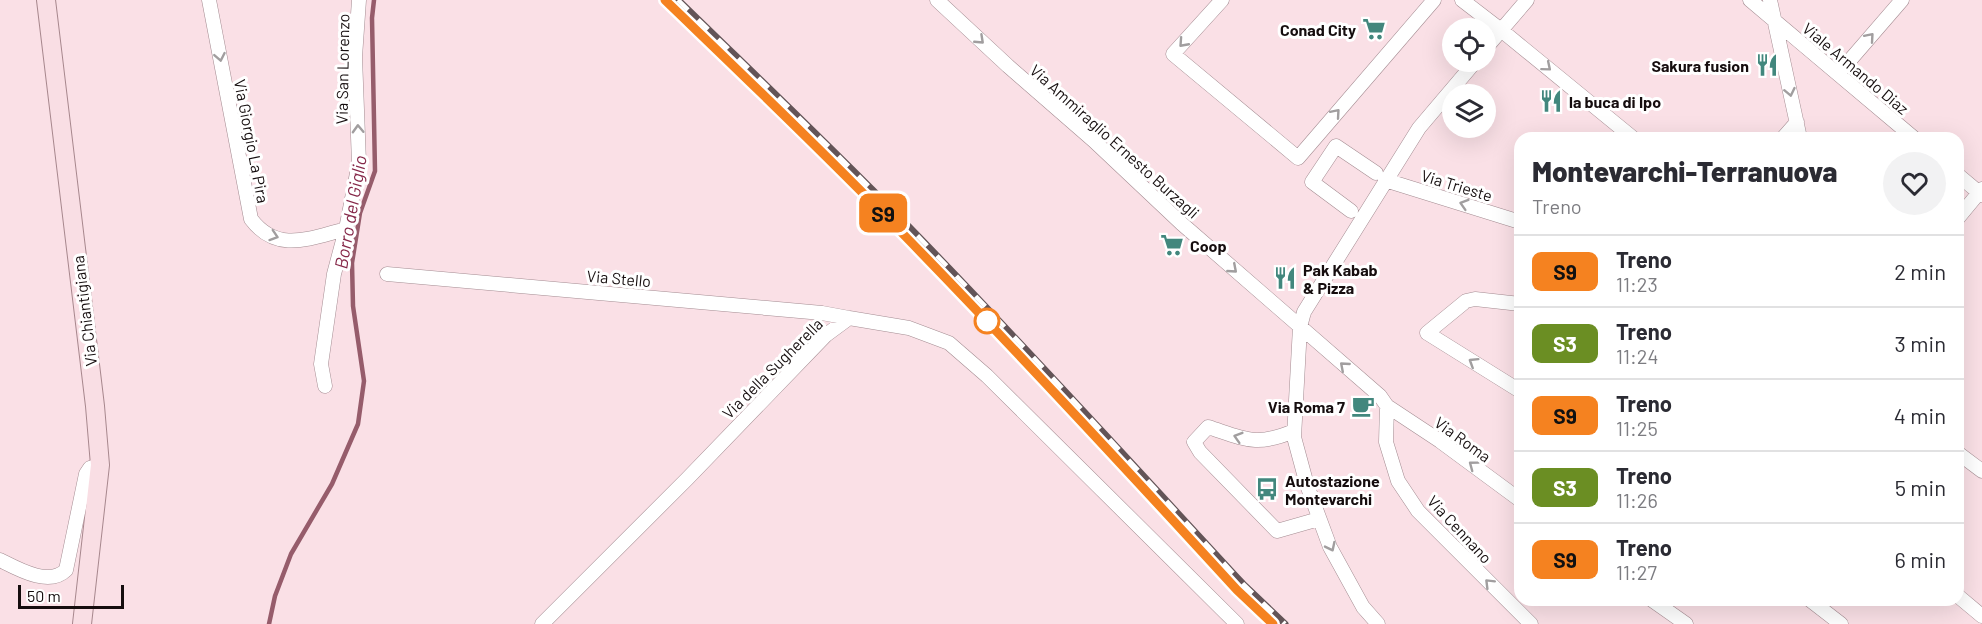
<!DOCTYPE html>
<html lang="it">
<head>
<meta charset="utf-8">
<style>
	:root { --surface:#fff; --page:#f2f2f3; --text:#2b2b33; --muted:#7c7c81; --line:#e1e1e2 }
	body { margin:0; font-family:Barlow,sans-serif; background:var(--page); color:var(--text); height:100vh; display:flex; flex-direction:column; font-size:22px; white-space:nowrap }
	* { box-sizing:border-box; margin:0 }
	p { font-size:20px; color:var(--muted) }
	.icon { flex:none; width:33px; height:33px; fill:none; stroke:currentColor; stroke-width:2; stroke-linecap:round; stroke-linejoin:round }
	.map { position:relative; flex:1; overflow:hidden }
	.panel { position:absolute; left:1514px; top:132px; width:450px; height:474px; display:flex; flex-direction:column; background:var(--surface); border-radius:18px; box-shadow:0 6px 24px #0002 }
	.panel>* { flex:none }
	.badge { padding:0 12px; border-radius:9px; font-size:21px; line-height:39px }
	.buttons { position:absolute; left:1442px; top:18px; display:grid; gap:12px }
	.buttons a { display:grid; place-items:center; width:54px; height:54px; border-radius:50%; background:var(--surface); box-shadow:0 6px 24px #0002; font-size:30px }
	.scale { position:absolute; left:18px; bottom:15px; width:106px; box-sizing:border-box; padding-left:6px; border:3px solid #150d0e; border-top:0; font-size:16px; line-height:21px; white-space:nowrap; color:#150d0e; -webkit-text-stroke:4px #fff; paint-order:stroke }
	.map>.badge { position:absolute; translate:-50% -50%; box-shadow:0 0 0 3px #fff }
	.round { display:grid; place-items:center; flex:none; width:63px; height:63px; border-radius:32px; background:var(--page) }
	.overview { display:flex; align-items:center; justify-content:space-between; height:102px; padding:0 18px }
	h1 { font-size:28px; font-weight:800; line-height:45px }
	ul { padding:0; list-style:none }
	li { display:flex; align-items:center; gap:18px; height:72px; padding:0 18px; border-top:2px solid var(--line) }
	li div { flex:1 }
	li b { display:block; font-size:22px }
	li em { font-style:normal }
	li .badge { min-width:66px; font-weight:700; text-align:center }
	.map>svg:first-child { display:block }
	.lines { fill:none; stroke-linecap:round; stroke-linejoin:round }
	.stream { stroke:#965c6b; stroke-width:4.5 }
	.minor-casing { stroke:#a48c92; stroke-width:15 }
	.major-casing { stroke:#a7878d; stroke-width:20 }
	.minor { stroke:#fff; stroke-width:14 }
	.major { stroke:#f9dee4; stroke-width:18 }
	.rail-casing { stroke:#635457; stroke-width:7 }
	.rail { stroke:#fff; stroke-width:4.5; stroke-dasharray:14; stroke-linecap:butt }
	.oneway { stroke:#a19e9f }
	.line-casing { stroke:#fff; stroke-width:14 }
	.line { stroke:#f58220; stroke-width:9 }
	.stop-dot { fill:#fff; stroke:#f58220; stroke-width:3 }
	.labels { text-anchor:middle; dominant-baseline:central; stroke-width:6; stroke-linejoin:round; paint-order:stroke }
	.poi-label { font-size:16px; font-weight:bold; fill:#150d0e; stroke:#fff; text-anchor:start }
	.street-label { font-size:16px; fill:#150d0e; stroke:#fff }
	.water-label { font-size:18px; font-style:italic; fill:#862849; stroke:#fff }
</style>
</head>
<body>
<div class="map">
<svg width="1982" height="624" viewBox="0 0 1982 624">
	<rect width="100%" height="100%" fill="#fae0e6"/>
	<g class="lines">
		<path class="stream" d="M 269,624 L 275,596 L 291,554 L 332,484 L 358,424 L 364,381 L 353,306 L 352,263 L 360,213 L 375,171 L 372,18 L 374,0"/>
		<g class="minor-casing">
			<path id="minor" d="M 209,0 L 251,219 C 277,254 310,238 346,229
				M 937,0 L 1008,66 L 1093,140 L 1181,223 L 1380,396 L 1387,406 L 1440,441 L 1520,500
				M 1222,0 L 1173,54 L 1298,158 L 1434,0
				M 1462,0 L 1501,30 L 1633,138
				M 1750,0 L 1914,138
				M 1770,0 L 1800,138
				M 1485,49 L 1527,0
				M 1838,74 L 1902,0
				M 1783,138 L 1797,122
				M 1958,175 L 1982,195
				M 1385,180 L 1520,222
				M 1351,211 L 1312,182 L 1336,146 L 1376,173
				M 1958,218 L 1982,189
				M 387,274 L 822,313 L 849,318
				M 1520,304 L 1475,299 L 1466,301 L 1427,333 L 1520,391
				M 325,386 L 321,364 L 334,274 L 346,229 L 359,163 L 355,57 L 359,0
				M 1387,406 L 1386,442 L 1398,481 L 1418,511 L 1531,624
				M 1294,431 C 1256,447 1245,439 1208,427 L 1194,442 L 1200,452 L 1277,531 L 1319,519
				M 1958,453 L 1982,471
				M 0,560 C 18,569 49,587 66,570 L 86,474 L 90,468 L 100,465
				M 1958,596 L 1982,616
				M 1652,600 L 1686,624
				M 1810,600 L 1841,624
				M 542,624 L 687,479 L 826,335 L 849,318 L 909,328 L 949,343 L 987,376 L 1237,624
				M 1378,624 L 1363,607 L 1330,547 L 1307,485 L 1294,437 L 1300,327 L 1304,312 L 1419,128 L 1475,62"/>
		</g>
		<g class="major-casing">
			<path id="major" d="M 46,0 L 95,406 L 100,465 L 82,624"/>
		</g>
		<use href="#minor" class="minor"/>
		<use href="#major" class="major"/>
		<g class="rail-casing">
			<path id="rail" d="M 665,0 L 681,15
				M 678,0 C 756,76 835,151 911,229 C 1024,345 1133,465 1243,584 L 1285,624"/>
		</g>
		<use href="#rail" class="rail"/>
	</g>
	<defs><path id="oneway-chevron" d="M-2-3.5L2.5 0L-2 3.5" fill="none" stroke-width="1.6" stroke-linecap="round" stroke-linejoin="round" transform="scale(1.5)"/></defs>
	<g class="oneway">
		<use href="#oneway-chevron" transform="translate(1870 37) rotate(-49)"/>
		<use href="#oneway-chevron" transform="translate(980 40) rotate(43)"/>
		<use href="#oneway-chevron" transform="translate(1183 43) rotate(132)"/>
		<use href="#oneway-chevron" transform="translate(220 57) rotate(79)"/>
		<use href="#oneway-chevron" transform="translate(1547 67) rotate(40)"/>
		<use href="#oneway-chevron" transform="translate(1790 92) rotate(78)"/>
		<use href="#oneway-chevron" transform="translate(1336 113) rotate(-49)"/>
		<use href="#oneway-chevron" transform="translate(358 129) rotate(-92)"/>
		<use href="#oneway-chevron" transform="translate(1464 204) rotate(-163)"/>
		<use href="#oneway-chevron" transform="translate(274 236) rotate(18)"/>
		<use href="#oneway-chevron" transform="translate(1233 269) rotate(41)"/>
		<use href="#oneway-chevron" transform="translate(1473 362) rotate(-148)"/>
		<use href="#oneway-chevron" transform="translate(1344 366) rotate(-139)"/>
		<use href="#oneway-chevron" transform="translate(1238 437) rotate(-163)"/>
		<use href="#oneway-chevron" transform="translate(1473 465) rotate(-143)"/>
		<use href="#oneway-chevron" transform="translate(1331 547) rotate(64)"/>
		<use href="#oneway-chevron" transform="translate(1489 583) rotate(-135)"/>
	</g>
	<g class="lines">
		<g class="line-casing">
			<path id="line" d="M 665,0 C 746,78 827,155 905,236 C 1018,352 1128,471 1237,590 L 1273,624"/>
		</g>
		<use href="#line" class="line"/>
	</g>
	<defs>
		<g id="supermarket-bare" transform="scale(1.8)"><path d="M-6-5.5h2.5l.6 2H6L4.5 2H-2.5L-4.4-4H-6ZM-1.5 3.2a1.3 1.3 0 1 0 .1 0ZM3 3.2a1.3 1.3 0 1 0 .1 0Z" fill="#42877d" stroke="#fff" stroke-width="2.5" paint-order="stroke"/></g>
		<g id="restaurant-bare" transform="scale(1.8)"><path d="M-5-6h1v4h1v-4h1v4h1v-4h1v5L-1.5 .5V6h-2V.5L-5-1ZM5-6V6H3V1.5H1.5Q1.5-4 5-6Z" fill="#42877d" stroke="#fff" stroke-width="2.5" paint-order="stroke"/></g>
		<g id="cafe-bare" transform="scale(1.8)"><path d="M-5.5-4.5H6V0H3Q3 3.5 0 3.5H-2.5Q-5.5 3.5-5.5 0ZM3-3.2v2h1.7v-2ZM-6 4.5H4V6H-6Z" fill="#42877d" stroke="#fff" stroke-width="2.5" paint-order="stroke"/></g>
		<g id="bus-bare" transform="scale(1.8)"><path d="M-5-6H5V4H4V6H2V4H-2V6H-4V4H-5ZM-3.5-4V0h7V-4ZM-3.5 1.2v1.5H-2V1.2ZM2 1.2v1.5H3.5V1.2Z" fill="#42877d" stroke="#fff" stroke-width="2.5" paint-order="stroke"/></g>
	</defs>
	<g fill-rule="evenodd">
		<use href="#supermarket-bare" x="1374" y="29"/>
		<use href="#restaurant-bare" x="1767" y="65"/>
		<use href="#restaurant-bare" x="1551" y="101"/>
		<use href="#supermarket-bare" x="1172" y="245"/>
		<use href="#restaurant-bare" x="1285" y="278"/>
		<use href="#cafe-bare" x="1363" y="406"/>
		<use href="#bus-bare" x="1267" y="489"/>
	</g>
	<circle class="stop-dot" cx="987" cy="321" r="12"/>
	<g class="labels">
		<g class="poi-label">
			<text x="1356" y="29" text-anchor="end">Conad City</text>
			<text x="1749" y="65" text-anchor="end">Sakura fusion</text>
			<text x="1569" y="101">la buca di Ipo</text>
			<text x="1190" y="245">Coop</text>
			<text x="1303" y="269">Pak Kabab<tspan x="1303" dy="18">&amp; Pizza</tspan></text>
			<text x="1345" y="406" text-anchor="end">Via Roma 7</text>
			<text x="1285" y="480">Autostazione<tspan x="1285" dy="18">Montevarchi</tspan></text>
		</g>
		<g class="street-label">
			<text transform="translate(1856 68) rotate(40)">Viale Armando Diaz</text>
			<text transform="translate(342 69) rotate(-89)">Via San Lorenzo</text>
			<text transform="translate(252 141) rotate(79)">Via Giorgio La Pira</text>
			<text transform="translate(1115 141) rotate(42)">Via Ammiraglio Ernesto Burzagli</text>
			<text transform="translate(1457 185) rotate(17)">Via Trieste</text>
			<text transform="translate(619 278) rotate(5)">Via Stello</text>
			<text transform="translate(84 311) rotate(-97)">Via Chiantigiana</text>
			<text transform="translate(772 368) rotate(-45)">Via della Sugherella</text>
			<text transform="translate(1463 439) rotate(36)">Via Roma</text>
			<text transform="translate(1460 529) rotate(47)">Via Cennano</text>
		</g>
		<g class="water-label">
			<text transform="translate(350 212) rotate(-80)">Borro del Giglio</text>
		</g>
	</g>
</svg>
<div class="buttons">
<a><svg class="icon" aria-label="locate" viewBox="0 0 24 24"><circle cx="12" cy="12" r="6"/><path d="M12 2v4M12 18v4M2 12h4M18 12h4"/></svg></a>
<a><svg class="icon" aria-label="layers" viewBox="0 0 24 24"><path d="M12 4l9 5-9 5-9-5zM3 14l9 5 9-5"/></svg></a>
</div>
<div class="scale">50 m</div>
<b class="badge" style="left:883px;top:213px;background:#f58220;color:#111">S9</b>
<section class="panel">
<div class="overview"><div><h1>Montevarchi-Terranuova</h1><p>Treno</p></div><a class="round"><svg class="icon" aria-label="heart" viewBox="0 0 24 24"><path d="M12 20l-8-8c-3-5 5-10 8-4 3-6 11-1 8 4z"/></svg></a></div>
<ul>
<li><span class="badge" style="background:#f58220;color:#111">S9</span><div><b>Treno</b><p>11:23</p></div><em>2 min</em></li>
<li><span class="badge" style="background:#6b8e23;color:#fff">S3</span><div><b>Treno</b><p>11:24</p></div><em>3 min</em></li>
<li><span class="badge" style="background:#f58220;color:#111">S9</span><div><b>Treno</b><p>11:25</p></div><em>4 min</em></li>
<li><span class="badge" style="background:#6b8e23;color:#fff">S3</span><div><b>Treno</b><p>11:26</p></div><em>5 min</em></li>
<li><span class="badge" style="background:#f58220;color:#111">S9</span><div><b>Treno</b><p>11:27</p></div><em>6 min</em></li>
</ul>
</section>
</div>
</body>
</html>
